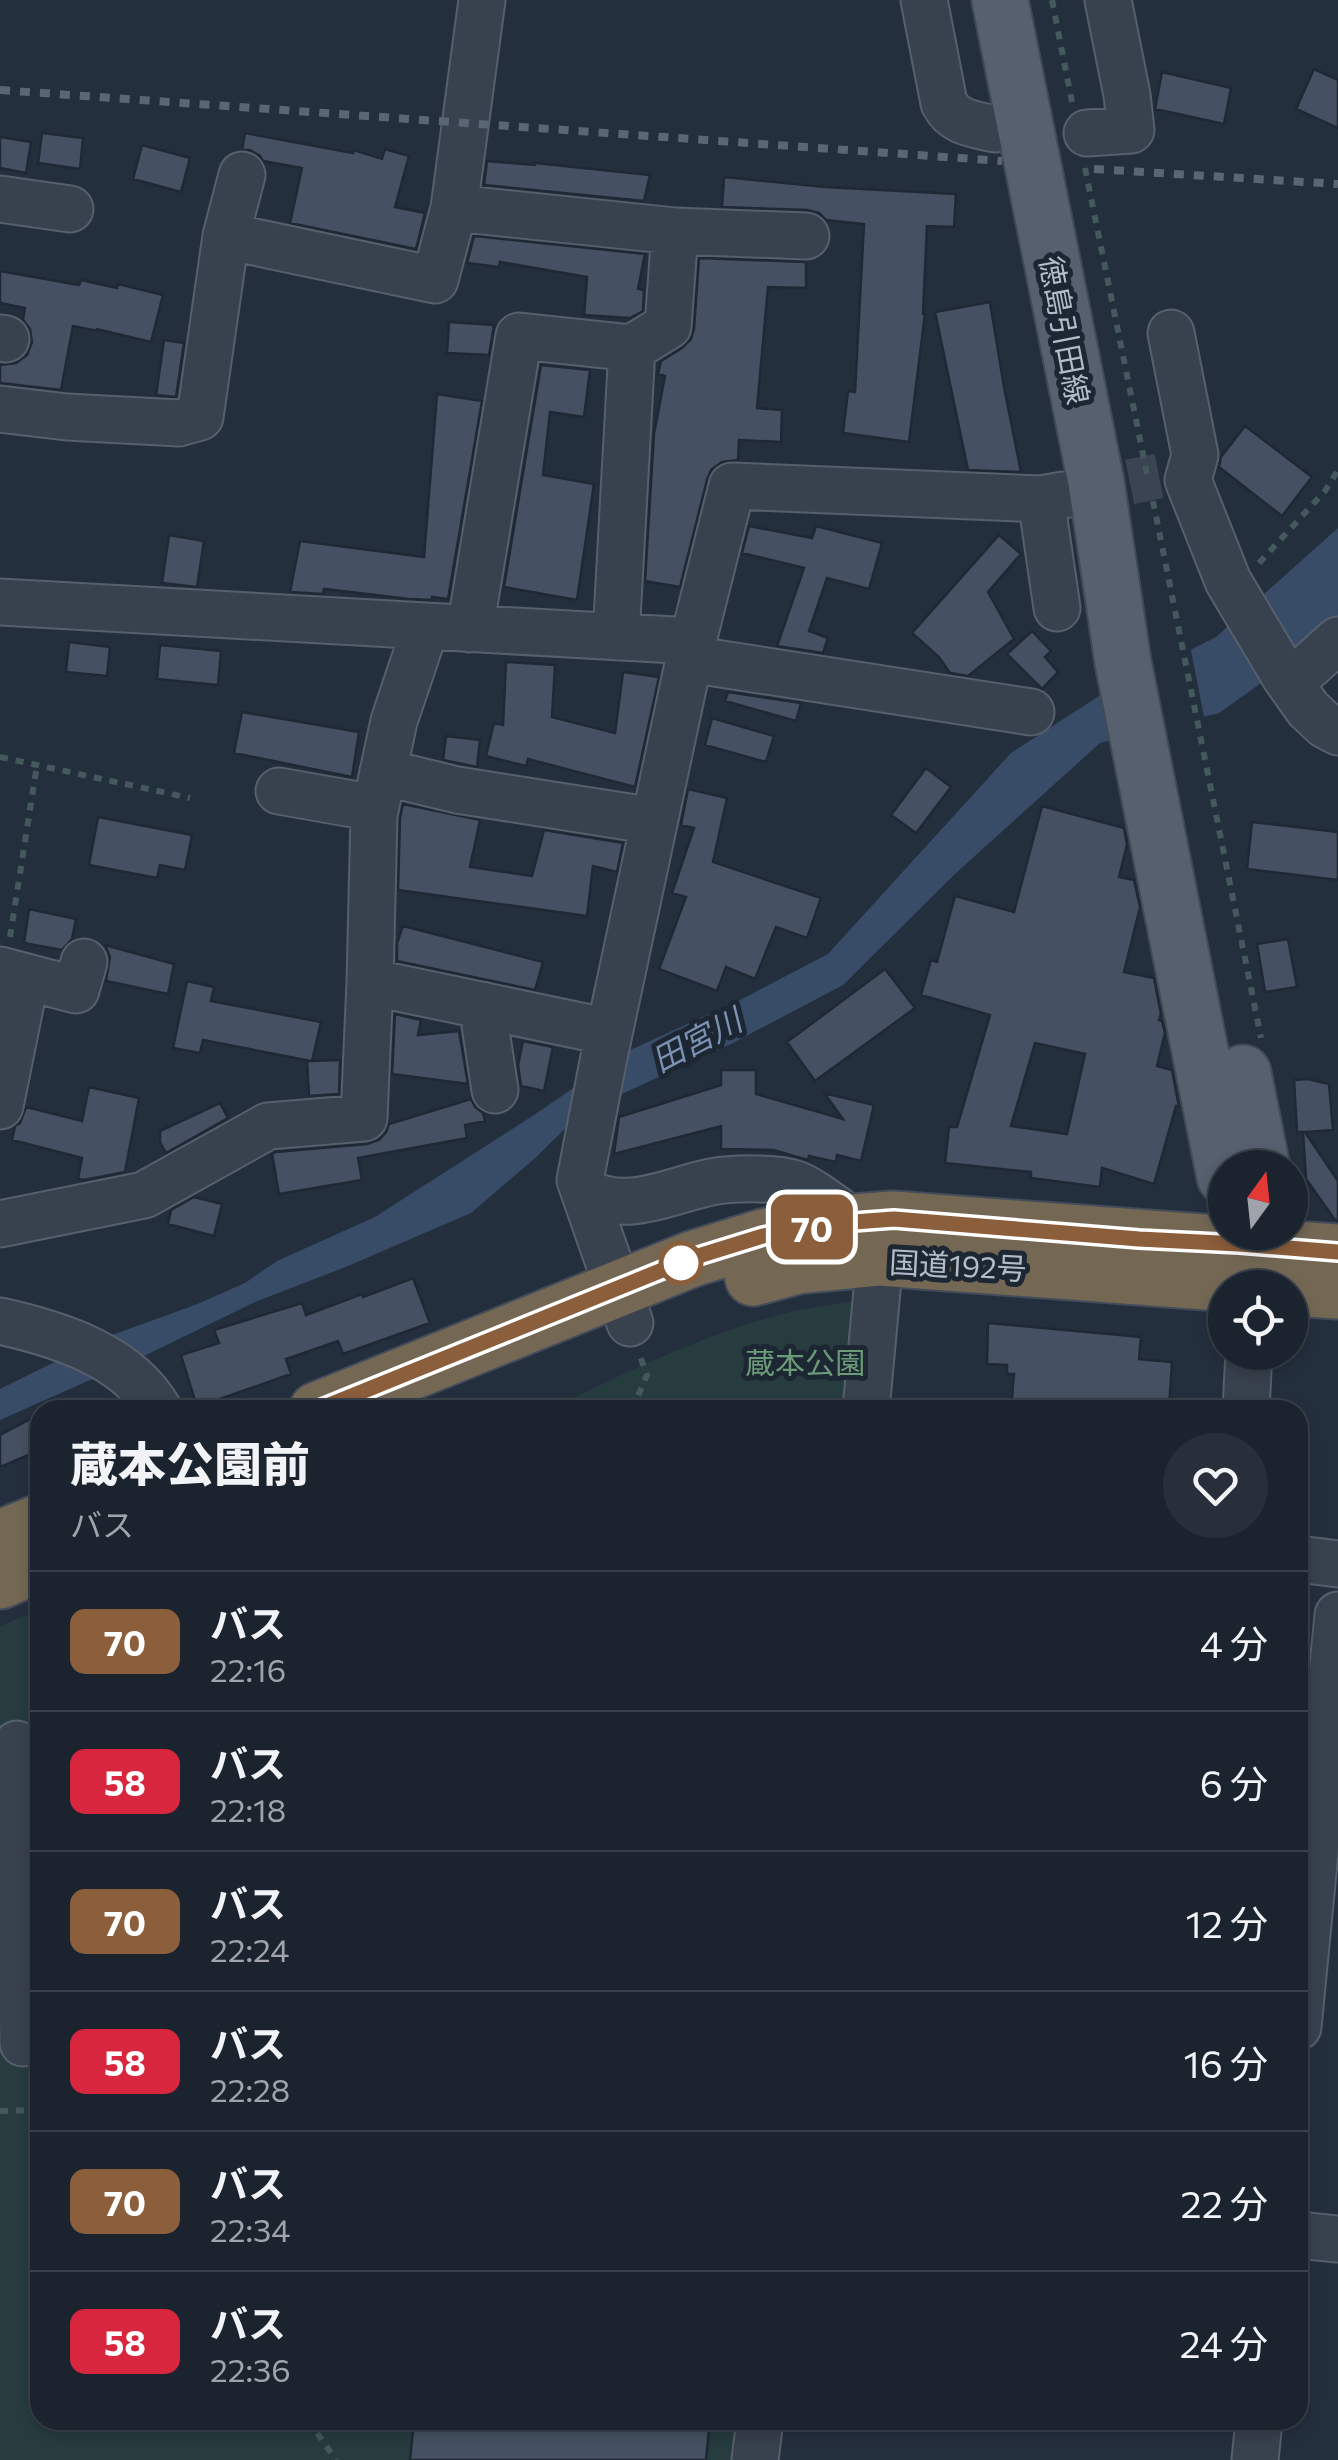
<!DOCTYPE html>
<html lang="ja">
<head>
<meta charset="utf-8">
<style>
	:root { --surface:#1b232e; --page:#282f3a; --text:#f1f3f6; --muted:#a0a4aa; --line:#39404a }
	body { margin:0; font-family:Commissioner,"Noto Sans JP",sans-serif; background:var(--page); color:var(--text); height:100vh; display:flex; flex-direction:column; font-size:38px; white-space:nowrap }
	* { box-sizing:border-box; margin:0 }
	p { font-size:32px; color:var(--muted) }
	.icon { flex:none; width:55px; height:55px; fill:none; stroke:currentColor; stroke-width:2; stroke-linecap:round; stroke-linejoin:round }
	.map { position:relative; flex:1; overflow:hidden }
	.side { position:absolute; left:30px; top:1400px; width:1278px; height:1030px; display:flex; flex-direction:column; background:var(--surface); border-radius:30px; box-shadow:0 5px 15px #0003,0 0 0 2px var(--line) }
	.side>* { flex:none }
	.badge { padding:0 20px; border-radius:15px; font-size:35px; line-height:65px }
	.needle { width:65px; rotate:15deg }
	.buttons { position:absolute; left:1208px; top:1150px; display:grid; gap:20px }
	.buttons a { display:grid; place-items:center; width:100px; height:100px; border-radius:50%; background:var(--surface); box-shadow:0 5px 15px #0003,0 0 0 2px var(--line); font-size:50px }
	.map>.badge { position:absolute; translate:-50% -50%; box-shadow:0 0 0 5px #fff }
	.round { display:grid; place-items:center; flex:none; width:105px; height:105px; border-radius:52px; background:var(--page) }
	.headline { display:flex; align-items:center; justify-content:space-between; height:170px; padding:0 40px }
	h1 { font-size:48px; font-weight:800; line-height:75px }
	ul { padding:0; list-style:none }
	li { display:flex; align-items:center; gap:30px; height:140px; padding:0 40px; border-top:2px solid var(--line) }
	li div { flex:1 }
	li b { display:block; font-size:38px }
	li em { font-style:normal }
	li .badge { min-width:110px; font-weight:700; text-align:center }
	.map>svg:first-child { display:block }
	.green { fill:#263c3f }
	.water { fill:#394c67 }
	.pier { fill:#242f3e }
	.building { fill:#455162; stroke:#1f2835; stroke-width:2.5; fill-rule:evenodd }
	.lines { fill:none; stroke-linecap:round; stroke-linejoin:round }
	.minor-tunnel { stroke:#3a4453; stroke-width:45; stroke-dasharray:45 22; stroke-linecap:butt }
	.minor-casing { stroke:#565f6c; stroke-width:49 }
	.major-casing { stroke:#414a57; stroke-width:59 }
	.highway-casing { stroke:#434c59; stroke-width:59 }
	.path { stroke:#44595c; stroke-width:6; stroke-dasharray:8 8; stroke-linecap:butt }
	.minor { stroke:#38414e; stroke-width:45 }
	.major { stroke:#56606e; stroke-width:55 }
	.highway { stroke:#746855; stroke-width:55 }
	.rail { stroke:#5a6575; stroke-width:8; stroke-dasharray:10 10; stroke-linecap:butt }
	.line-casing { stroke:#fff; stroke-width:22 }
	.line { stroke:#8b5e3c; stroke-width:15 }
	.stop-dot { fill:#fff; stroke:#8b5e3c; stroke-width:5 }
	.labels { text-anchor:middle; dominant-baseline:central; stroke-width:10; stroke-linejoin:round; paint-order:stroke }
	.street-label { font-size:30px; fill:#b4bcc9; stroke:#1d2633 }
	.park-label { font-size:30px; fill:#6b9a76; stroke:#1d2633 }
	.water-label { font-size:32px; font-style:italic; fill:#7c92b1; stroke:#1d2633 }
</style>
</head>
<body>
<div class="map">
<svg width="1338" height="2460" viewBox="0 0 1338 2460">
	<rect width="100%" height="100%" fill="#242f3e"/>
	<path class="green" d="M 862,1300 L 850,1410 L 549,1410 C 620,1375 694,1339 771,1317 C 800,1308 832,1305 862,1300 Z
		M 40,1610 L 40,2420 L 740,2420 L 736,2460 L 0,2460 L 0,1626 Z"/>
	<path class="water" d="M 1338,528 L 1338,616 L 1303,653 L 1219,713 L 1100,743 L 956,873 L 843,985 L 731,1044 L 613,1098 L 571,1123 L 534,1159 L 471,1213 L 348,1266 L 255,1302 L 142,1357 L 0,1420 L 0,1389 L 101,1339 L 195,1305 L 245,1283 L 277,1261 L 375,1217 L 534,1115 L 626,1052 L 742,999 L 828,954 L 1011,753 L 1099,696 L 1216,637 Z"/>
	<path class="pier" d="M 1190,645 L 1205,722 L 1119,743 L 1107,687 Z"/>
	<path class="building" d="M 1314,69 L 1338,80 L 1338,128 L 1296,109 Z
		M 1162,72 L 1231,88 L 1224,124 L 1155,109 Z
		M 42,133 L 83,138 L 80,169 L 38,163 Z
		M 245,133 L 353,153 L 354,150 L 382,159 L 385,149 L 409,156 L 395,207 L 425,213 L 416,249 L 290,223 L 302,168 L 263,161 L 260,156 L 250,150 L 242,150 Z
		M 0,137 L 31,142 L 26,173 L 0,168 Z
		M 142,145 L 190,158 L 181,192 L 133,179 Z
		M 487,161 L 535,165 L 535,163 L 650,175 L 644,201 L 484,185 Z
		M 724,177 L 825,187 L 956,194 L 954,227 L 927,226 L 923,314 L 925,314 L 909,442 L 843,433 L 848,391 L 855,392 L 864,224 L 826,220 L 819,213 L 807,210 L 722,207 Z
		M 474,236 L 645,254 L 638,289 L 644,290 L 643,311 L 630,318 L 584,315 L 587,277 L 500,262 L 499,267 L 467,263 Z
		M 699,258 L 806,262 L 806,288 L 768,287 L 757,408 L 782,410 L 781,442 L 739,440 L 738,460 L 722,462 L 711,470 L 707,480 L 680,587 L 645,581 L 654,434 L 665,376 L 658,374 L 661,361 L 682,348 L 691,339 L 694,329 Z
		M 0,271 L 79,285 L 81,280 L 117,288 L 118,284 L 163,295 L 151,342 L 97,329 L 97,331 L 73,326 L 61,390 L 0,383 L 0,365 L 16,363 L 27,355 L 32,342 L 30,329 L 23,320 L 25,308 L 0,303 Z
		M 990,302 L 1004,387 L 1021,472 L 968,470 L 935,312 Z
		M 449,322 L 494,325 L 489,355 L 447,353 Z
		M 164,340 L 184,343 L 176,397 L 156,395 Z
		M 541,365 L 590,370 L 584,417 L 550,412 L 543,475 L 594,484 L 577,600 L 504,587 Z
		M 437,394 L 482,401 L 448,599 L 432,597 L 432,600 L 409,599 L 324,589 L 323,594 L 290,592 L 300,541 L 424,557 Z
		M 1245,426 L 1312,477 L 1282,516 L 1219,467 L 1221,457 Z
		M 749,526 L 812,538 L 816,526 L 882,543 L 869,589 L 827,578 L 809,631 L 828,638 L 823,653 L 777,646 L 804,568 L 742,553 Z
		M 169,535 L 204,541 L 197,587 L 162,583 Z
		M 999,535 L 1021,554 L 988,592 L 1014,639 L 968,676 L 950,673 L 939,657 L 912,633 Z
		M 1032,631 L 1051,651 L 1045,657 L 1058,672 L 1042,689 L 1007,654 Z
		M 69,642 L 110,647 L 107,676 L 66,672 Z
		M 160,645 L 221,651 L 218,685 L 157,679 Z
		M 506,662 L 555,665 L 552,717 L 615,733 L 623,672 L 659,677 L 635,787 L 528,759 L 526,766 L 486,756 L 494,723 L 503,725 Z
		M 728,692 L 801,703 L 796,721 L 725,701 Z
		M 242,712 L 359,732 L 352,777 L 234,753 Z
		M 712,718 L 774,736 L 766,762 L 705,745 Z
		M 446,736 L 480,740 L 477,767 L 443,760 Z
		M 926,768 L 951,787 L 916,833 L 891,815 Z
		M 688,789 L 727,798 L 713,862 L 821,898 L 807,938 L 776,927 L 755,979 L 726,967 L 717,991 L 659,969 L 686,897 L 672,893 L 694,828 L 681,825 Z
		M 403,804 L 480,820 L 470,867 L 532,876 L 544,830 L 623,843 L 617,872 L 593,866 L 587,916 L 398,890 L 400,818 Z
		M 1042,806 L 1124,828 L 1127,845 L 1119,877 L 1134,880 L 1140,907 L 1124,972 L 1154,978 L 1161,1014 L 1159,1020 L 1162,1021 L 1165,1033 L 1157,1066 L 1172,1070 L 1179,1107 L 1176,1106 L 1154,1184 L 1102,1168 L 1100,1187 L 1031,1178 L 1031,1172 L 945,1163 L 949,1127 L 957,1127 L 990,1015 L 921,995 L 931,960 L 937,962 L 955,896 L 1014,912 ZM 1035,1043 L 1085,1054 L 1067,1134 L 1011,1126 Z
		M 98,817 L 192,835 L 185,870 L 160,865 L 157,878 L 89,865 Z
		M 1252,822 L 1338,832 L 1338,880 L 1247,869 Z
		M 29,909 L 76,919 L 72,939 L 62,950 L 24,943 Z
		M 403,926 L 543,962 L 535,990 L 397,961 L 397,943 Z
		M 1288,939 L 1297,987 L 1265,992 L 1257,944 Z
		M 105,945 L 174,964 L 168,994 L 106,981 L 110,957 Z
		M 885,969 L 915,1008 L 815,1081 L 787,1042 Z
		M 187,981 L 214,987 L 211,1001 L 321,1022 L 312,1061 L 340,1060 L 339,1094 L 309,1096 L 307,1061 L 311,1061 L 203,1040 L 200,1053 L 173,1048 Z
		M 395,1014 L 421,1020 L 418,1035 L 459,1031 L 468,1084 L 392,1074 Z
		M 523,1041 L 553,1047 L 544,1091 L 521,1086 L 518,1065 Z
		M 721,1070 L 756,1070 L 756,1094 L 843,1119 L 824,1093 L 874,1105 L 861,1161 L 837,1155 L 836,1162 L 809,1156 L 808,1160 L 773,1150 L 721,1149 L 721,1126 L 614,1154 L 619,1117 L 721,1085 Z
		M 1308,1079 L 1329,1084 L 1333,1130 L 1305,1132 L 1338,1181 L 1338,1221 L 1335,1220 L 1306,1179 L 1303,1132 L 1297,1132 L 1294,1080 Z
		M 89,1087 L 139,1098 L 125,1172 L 84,1180 L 78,1179 L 82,1158 L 12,1140 L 15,1126 L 20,1123 L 26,1107 L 82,1121 Z
		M 471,1099 L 475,1107 L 483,1113 L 485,1121 L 465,1125 L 467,1138 L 358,1158 L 362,1180 L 279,1194 L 272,1154 L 276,1152 L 367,1144 L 379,1140 L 386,1132 L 389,1124 Z
		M 220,1103 L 228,1118 L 166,1153 L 160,1142 L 160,1131 Z
		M 194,1197 L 222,1204 L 214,1236 L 168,1224 L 171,1210 Z
		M 413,1278 L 430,1323 L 343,1354 L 338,1341 L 286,1359 L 291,1374 L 197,1407 L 181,1355 L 219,1343 L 214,1330 L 302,1303 L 306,1315 L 362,1294 L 363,1297 Z
		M 988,1323 L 1141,1337 L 1139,1359 L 1172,1362 L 1169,1410 L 1011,1410 L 1014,1374 L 1007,1374 L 1007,1365 L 987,1364 Z
		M 40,1414 L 40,1450 L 0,1467 L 0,1435 Z
		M 414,2420 L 710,2420 L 706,2460 L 410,2460 Z"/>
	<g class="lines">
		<path class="minor-tunnel" d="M 1064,495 L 1159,476"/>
		<g class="minor-casing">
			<path id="minor" d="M 924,0 L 944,103 C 955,124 975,124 995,129
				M 1087,133 L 1131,130 L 1127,95 L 1108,0
				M 242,175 L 226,236 L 435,280 L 454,208 L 675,231
				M 0,199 L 70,209
				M 454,208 L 482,0
				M 1171,333 L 1195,455 L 1188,480 L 1228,581 L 1284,675 L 1308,709 L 1325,725 L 1338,732
				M 0,338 L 6,339
				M 0,409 L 67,417 L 179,423 L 200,417 L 226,236
				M 1041,499 L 1057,608
				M 0,602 L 693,641
				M 426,626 L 394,721 L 374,815 L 370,982 L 609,1032
				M 470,629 L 519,336 L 632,348
				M 616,637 L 632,348 L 668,326 L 675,231 L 806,236
				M 689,659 L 1031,712
				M 1290,683 L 1338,640
				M 383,772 L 457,790 L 654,821
				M 279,791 L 375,808
				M 0,970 L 76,990 L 84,962
				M 482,1005 L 495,1090
				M 0,1106 L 26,977
				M 584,1191 C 626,1215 668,1191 711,1182 C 732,1178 776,1177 796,1184 C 811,1189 839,1212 854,1222
				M 0,1224 L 144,1195 L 268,1126 L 364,1118 L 370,982
				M 0,1321 C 58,1334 127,1355 159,1410
				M 630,1323 L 580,1180 L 604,1057 L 693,641 L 732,486 L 1041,499 L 1064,495
				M 866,1410 L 880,1258
				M 1246,1410 L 1249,1352
				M 1298,1559 L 1338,1564
				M 17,1744 L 23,2043
				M 1298,2027 L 1338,1615
				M 1298,2235 L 1338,2239
				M 755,2460 L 760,2420
				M 1255,2460 L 1259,2420"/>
		</g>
		<g class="major-casing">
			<path id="major" d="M 1000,0 L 1096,482 L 1123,662 L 1225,1177
				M 1243,1073 L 1262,1168"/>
		</g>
		<g class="highway-casing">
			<path id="highway" d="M 753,1278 L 798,1266 L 880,1258 L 1287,1288
				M 1290,1288 L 1338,1291
				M 317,1410 L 692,1259 L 763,1237 L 827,1224 L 893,1219 L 1338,1252
				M 0,1538 L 40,1522
				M 0,1581 L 40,1564"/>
		</g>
		<path class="path" d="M 1052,0 L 1072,102
			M 1085,168 L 1148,479
			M 1153,501 L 1261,1038
			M 1259,563 L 1325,491 L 1338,470
			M 0,757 L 190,798
			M 10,937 L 37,765
			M 632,1410 L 647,1375 L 640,1356
			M 0,2111 L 40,2110
			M 308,2420 L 336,2460"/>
		<use href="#minor" class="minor"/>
		<use href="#major" class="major"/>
		<use href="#highway" class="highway"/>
		<path class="rail" d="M 0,90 L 1002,161
			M 1094,169 L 1338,184"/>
	</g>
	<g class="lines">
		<g class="line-casing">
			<path id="line" d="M 317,1410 L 692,1258 L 763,1236 L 827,1224 L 894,1219 L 1139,1239 L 1239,1244 L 1338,1252"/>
		</g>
		<use href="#line" class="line"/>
	</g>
	<circle class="stop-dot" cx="681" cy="1263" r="20"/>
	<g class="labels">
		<g class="street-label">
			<text transform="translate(1066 330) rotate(79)">徳島引田線</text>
			<text transform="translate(958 1264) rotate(3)">国道192号</text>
		</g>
		<g class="park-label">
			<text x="805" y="1361">蔵本公園</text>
		</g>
		<g class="water-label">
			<text transform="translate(696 1039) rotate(-28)">田宮川</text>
		</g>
	</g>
</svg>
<div class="buttons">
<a><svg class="needle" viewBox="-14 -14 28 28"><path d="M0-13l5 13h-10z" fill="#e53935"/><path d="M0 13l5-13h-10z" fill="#a0a4aa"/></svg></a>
<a><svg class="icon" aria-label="locate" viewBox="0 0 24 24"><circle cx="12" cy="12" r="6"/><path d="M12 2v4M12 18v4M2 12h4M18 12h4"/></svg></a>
</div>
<b class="badge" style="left:812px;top:1227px;background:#8b5e3c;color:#fff">70</b>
<section class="side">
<div class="headline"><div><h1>蔵本公園前</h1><p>バス</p></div><a class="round"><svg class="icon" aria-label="heart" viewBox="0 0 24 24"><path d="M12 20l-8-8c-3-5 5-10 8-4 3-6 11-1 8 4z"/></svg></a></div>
<ul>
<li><span class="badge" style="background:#8b5e3c;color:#fff">70</span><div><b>バス</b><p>22:16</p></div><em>4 分</em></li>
<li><span class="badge" style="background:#d7263d;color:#fff">58</span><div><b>バス</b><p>22:18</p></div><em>6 分</em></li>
<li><span class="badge" style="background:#8b5e3c;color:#fff">70</span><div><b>バス</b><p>22:24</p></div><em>12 分</em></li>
<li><span class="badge" style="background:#d7263d;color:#fff">58</span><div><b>バス</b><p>22:28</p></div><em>16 分</em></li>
<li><span class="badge" style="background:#8b5e3c;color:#fff">70</span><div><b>バス</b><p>22:34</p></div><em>22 分</em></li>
<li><span class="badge" style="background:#d7263d;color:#fff">58</span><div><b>バス</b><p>22:36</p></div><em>24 分</em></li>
</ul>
</section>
</div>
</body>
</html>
